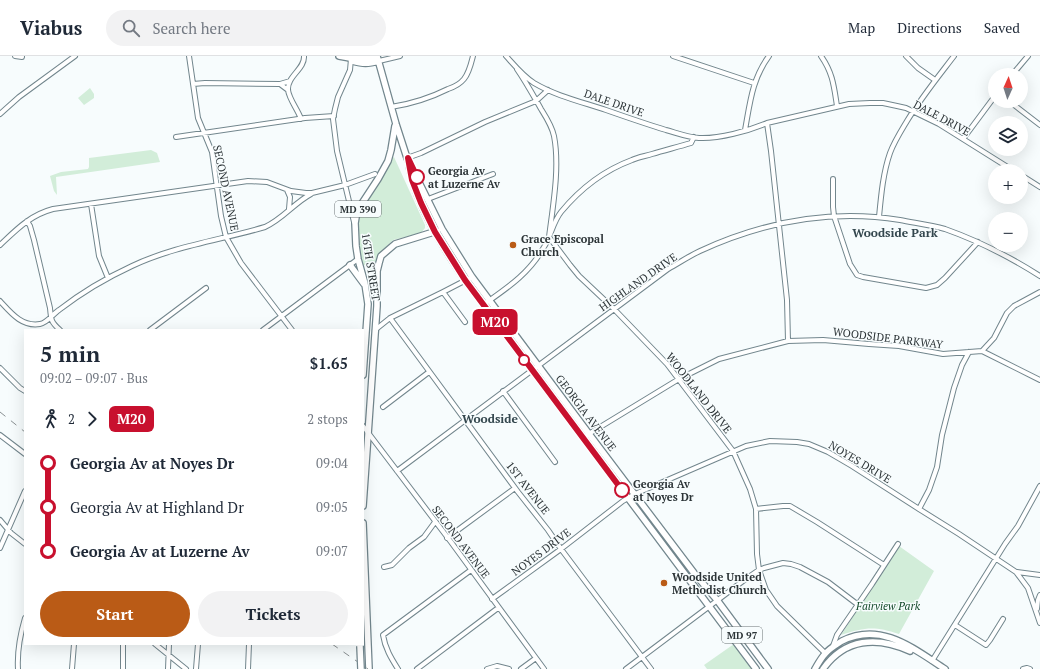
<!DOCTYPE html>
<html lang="en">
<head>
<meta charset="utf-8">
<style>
	:root { --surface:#fff; --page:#f2f2f3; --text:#1f2937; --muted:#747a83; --line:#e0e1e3; --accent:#ba5b16 }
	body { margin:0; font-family:"PT Serif",serif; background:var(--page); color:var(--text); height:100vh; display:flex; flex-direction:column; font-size:15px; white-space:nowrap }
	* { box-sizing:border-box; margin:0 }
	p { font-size:13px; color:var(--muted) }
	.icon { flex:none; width:22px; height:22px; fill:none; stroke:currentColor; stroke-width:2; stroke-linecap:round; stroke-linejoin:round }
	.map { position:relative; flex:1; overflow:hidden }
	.sheet { position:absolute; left:24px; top:273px; width:340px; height:316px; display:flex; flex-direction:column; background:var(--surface); border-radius:0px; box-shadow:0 4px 16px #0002 }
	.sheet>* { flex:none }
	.badge { padding:0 8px; border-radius:6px; font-size:14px; line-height:26px }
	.needle { width:26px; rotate:3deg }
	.tools { position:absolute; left:988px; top:12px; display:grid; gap:8px }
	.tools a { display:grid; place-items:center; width:40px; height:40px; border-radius:50%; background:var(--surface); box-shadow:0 4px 16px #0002; font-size:20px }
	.map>.badge { position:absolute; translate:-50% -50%; box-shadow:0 0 0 2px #fff }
	.legs { display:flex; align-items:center; gap:6px; height:44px; padding:0 16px; font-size:13px }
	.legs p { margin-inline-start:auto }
	.overview { display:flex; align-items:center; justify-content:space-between; height:68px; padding:0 16px }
	h1 { font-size:22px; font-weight:600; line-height:30px }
	.button { display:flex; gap:8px; margin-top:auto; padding:8px 16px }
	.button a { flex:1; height:46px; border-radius:24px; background:var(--accent); color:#fff; font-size:16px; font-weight:600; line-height:46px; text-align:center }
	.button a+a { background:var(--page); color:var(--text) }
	ul { padding:0 16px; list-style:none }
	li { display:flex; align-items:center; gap:14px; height:44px; font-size:15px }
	li i { display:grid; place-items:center; width:6px; height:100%; margin:0 5px; background:currentColor }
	li i::after { content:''; width:10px; height:10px; margin:-5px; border:3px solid; border-radius:50%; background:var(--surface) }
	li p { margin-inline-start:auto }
	li:first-child i { background:linear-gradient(#0000 50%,currentColor 0) }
	li:last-child i { background:linear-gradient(currentColor 50%,#0000 0) }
	header { display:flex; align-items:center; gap:24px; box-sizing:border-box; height:56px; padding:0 20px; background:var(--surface); border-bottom:1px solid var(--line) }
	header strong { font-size:19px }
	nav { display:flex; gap:22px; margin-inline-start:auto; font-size:14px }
	.search { width:280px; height:36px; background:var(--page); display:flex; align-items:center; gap:10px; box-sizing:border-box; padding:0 14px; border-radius:22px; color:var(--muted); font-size:15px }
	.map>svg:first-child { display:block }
	.green { fill:#d2edd9 }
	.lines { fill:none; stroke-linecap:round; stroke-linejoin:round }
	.minor-casing { stroke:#72868d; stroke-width:6 }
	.major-casing { stroke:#72868d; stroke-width:8 }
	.minor { stroke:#fff; stroke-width:4 }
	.major { stroke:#fff; stroke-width:5.5 }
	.rail { stroke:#899092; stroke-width:1; stroke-dasharray:7 7; stroke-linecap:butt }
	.major-bridge-casing { stroke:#72868d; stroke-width:8; stroke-linecap:butt }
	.major-bridge { stroke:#fff; stroke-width:5.5 }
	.line-1-casing { stroke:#fff; stroke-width:9 }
	.line-1 { stroke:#c8102e; stroke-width:6 }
	.stop-1-dot { fill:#fff; stroke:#c8102e; stroke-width:2 }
	.poi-dot { fill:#ba5b16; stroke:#f7fcfd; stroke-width:1.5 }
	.labels { text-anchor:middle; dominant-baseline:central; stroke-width:3; stroke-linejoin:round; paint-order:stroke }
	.shield { fill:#f7fcfd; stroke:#697072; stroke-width:1 }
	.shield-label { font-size:10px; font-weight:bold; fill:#2c3437 }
	.street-label { font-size:11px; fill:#2c3437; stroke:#f7fcfd }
	.stop-label { font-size:11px; font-weight:bold; fill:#2c3437; stroke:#f7fcfd; text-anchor:start }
	.poi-label { font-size:11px; font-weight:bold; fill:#2c3437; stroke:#f7fcfd; text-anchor:start }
	.park-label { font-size:11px; font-style:italic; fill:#154b2b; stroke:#f7fcfd }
	.neighbourhood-label { font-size:12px; font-weight:bold; fill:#34474e; stroke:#f7fcfd }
</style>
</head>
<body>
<header>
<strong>Viabus</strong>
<div class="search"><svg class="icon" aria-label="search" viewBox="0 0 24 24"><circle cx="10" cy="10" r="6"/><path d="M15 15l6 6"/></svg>Search here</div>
<nav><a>Map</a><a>Directions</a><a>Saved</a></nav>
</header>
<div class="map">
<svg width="1040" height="613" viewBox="0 0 1040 613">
	<rect width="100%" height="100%" fill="#f7fcfd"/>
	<path class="green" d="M 90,32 L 94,38 L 94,42 L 84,49 L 78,42 Z
		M 151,94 L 157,97 L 160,106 L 56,121 L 57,139 L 54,135 L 50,120 L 61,116 L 88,113 L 89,111 L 89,102 Z
		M 394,101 L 425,169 L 425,172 L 421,177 L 393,184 L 379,198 L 374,215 L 368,215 L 367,210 L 363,209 L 359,196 L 357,156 L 391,103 Z
		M 899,490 L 934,515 L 899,578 C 875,570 865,571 841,579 Z
		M 734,588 L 752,613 L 707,613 L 704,609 Z"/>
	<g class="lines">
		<g class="minor-casing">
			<path id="minor" d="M 15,0 L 22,1
				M 189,0 L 198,62 L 212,96 L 221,160 L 226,181 L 241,207 L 292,274
				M 506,0 C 515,10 523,20 534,27 C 556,40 582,46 606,54 C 626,61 646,68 666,74 C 677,77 687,81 699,82 C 719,83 748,75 767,67 L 849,48 L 870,47 L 883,47 L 897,50 L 906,52 L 939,68 L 1014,115
				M 673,0 L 754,27
				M 821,0 C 833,17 834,31 837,50
				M 906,0 L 918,12 L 935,24
				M 351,3 L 350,14 L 338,41 L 335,53 L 333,63 L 337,95 L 354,166
				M 379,5 L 400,0
				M 517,13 C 526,26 533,39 541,53 C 546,61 552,70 554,80 C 560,111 553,149 549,181 L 570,209 L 579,220 L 614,253 L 667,308 L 733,395 L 750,433 L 756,453 L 757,498 L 759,514 L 766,534 L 777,550 L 825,597
				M 1012,19 L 1028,0
				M 193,28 L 205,27 L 280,28
				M 288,34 L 280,28 L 290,25
				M 1009,45 L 1040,69
				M 391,51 C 411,48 430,42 448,33 C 454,31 460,28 464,23 C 469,17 471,8 473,0
				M 0,58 L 19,41 L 75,0
				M 301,63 C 298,54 289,43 288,34 C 287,20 305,13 304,0
				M 767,67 L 771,95 L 787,244 L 788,285
				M 745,74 C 750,47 752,23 769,0
				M 176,81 L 305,62 L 334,60
				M 963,83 L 995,40
				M 407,102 L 421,97 L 485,66 L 536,45 L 548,34
				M 1021,119 L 1040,131
				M 833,123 L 833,151 L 834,160 L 850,208 L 857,219 L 863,221 L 926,232 L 937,229 L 945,222 L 978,186
				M 287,134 L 290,141 L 289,153
				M 428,143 L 493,118
				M 91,148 L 99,200 L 108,222
				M 879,161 C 881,140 883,117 890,97 C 894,86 901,75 907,65 C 921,42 938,21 954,0
				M 27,165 L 30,170 L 34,184 L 50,252 C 51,264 51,266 60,274
				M 0,189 C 16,174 30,159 53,153 L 248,125 L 267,126 L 291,135 L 306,137 L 312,137 L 345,129 L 375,118
				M 443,236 L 465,266
				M 0,245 C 11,257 22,271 40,268 C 47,267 53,258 59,254 C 81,237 106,222 132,210 C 174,190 221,184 265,171 C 283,163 294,147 311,138
				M 483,249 C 507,232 529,218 544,191 C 551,180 553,166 561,156 C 580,133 605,114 632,104 C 638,101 646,100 652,98 C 665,94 678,91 691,87 L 694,81
				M 390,262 L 518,436 L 548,474 L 561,493 L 651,613
				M 150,274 L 206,232
				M 263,274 L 358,203
				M 375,274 L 390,262 L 443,236 L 472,221
				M 982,295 L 994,282 L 1007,257 L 1014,250 L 1040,236
				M 0,312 L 20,332 L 25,335
				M 503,335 L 555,406
				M 383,351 L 429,316
				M 363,370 L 451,486 L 544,613
				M 0,379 L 25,398
				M 587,379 L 679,323 L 719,303 L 788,285 L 823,284 L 869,288 L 899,290 L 943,298 L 982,295 L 1040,324
				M 397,415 L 668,213 C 679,207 689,200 700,195 C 765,165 830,153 900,164 C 915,167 930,169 945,173 C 979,185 1010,201 1040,220
				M 756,453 L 783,450 L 790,450 L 817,466 L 884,509
				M 919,453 L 929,434 L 937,411 L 942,379 L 954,332 L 962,309 L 969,296
				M 0,464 L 11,477 L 25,488
				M 447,482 L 515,432
				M 0,492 L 25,435
				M 384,511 L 392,509 L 409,492 L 424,481 L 435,466
				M 1017,516 L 1040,519
				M 492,543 L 561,493 L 623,445 L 635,438 L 746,390 L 770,385 L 797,386 L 809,388 L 828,396 L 852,410 L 919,453 L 959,478 L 1016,516 L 1028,532 L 1040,567
				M 1037,553 L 1038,544 L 1040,539
				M 955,569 L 986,589 L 990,584 L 1003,563
				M 155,588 L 186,613
				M 833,590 L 837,579 L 872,528 L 898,488
				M 932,605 L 1005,488 L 1018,470 L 1040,430
				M 18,613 C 17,596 20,579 25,562
				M 72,613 L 74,588
				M 123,613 L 123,588
				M 168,613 L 169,588
				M 196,613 L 198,588
				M 248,613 L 249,588
				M 398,613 C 391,602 385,592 383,579 L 471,514
				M 417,613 L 498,552
				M 487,613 L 497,610 L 509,613
				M 521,613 L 536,602
				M 626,613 L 743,525 L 759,514 L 764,512 L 783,507 L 791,508 L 800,511 L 828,526 L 857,548
				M 1023,613 L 1027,612 L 1030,613"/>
		</g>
		<g class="major-casing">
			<path id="major" d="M 339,0 L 350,2 L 353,1 C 362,3 368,3 377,0
				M 377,0 L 396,68 L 407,102 L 442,173 L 472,221 L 589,378 L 694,517 L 717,544 L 768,613
				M 350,2 L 352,5 C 363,8 368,8 379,5
				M 409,110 C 417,151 442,189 465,224 L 756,613
				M 350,209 L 364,228
				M 363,319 L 368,248 L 365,228 L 358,203 L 356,190 L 355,167 L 357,155 L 378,123 L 388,105 L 391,94 L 395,70
				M 363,450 L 377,250 L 377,215 L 379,207 L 381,200 L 395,188 L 437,175
				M 363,467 L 369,613
				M 815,613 C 818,608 821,602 825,598 C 830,592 836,589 842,585 C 881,565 914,593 945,613
				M 823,613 C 845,582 877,580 910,595"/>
		</g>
		<use href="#minor" class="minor"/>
		<use href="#major" class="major"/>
		<path class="rail" d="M 0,356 L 25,376
			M 332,588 L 368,613"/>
		<g class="major-bridge-casing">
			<path id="major-bridge" d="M 360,590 L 361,613"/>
		</g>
		<use href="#major-bridge" class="major-bridge"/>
	</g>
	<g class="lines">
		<g class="line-1-casing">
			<path id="line-1" d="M 417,121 L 408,102 L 412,124 L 421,147 L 435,176 L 465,224 L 622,434"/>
		</g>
		<use href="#line-1" class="line-1"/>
	</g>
	<g class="stop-1-dot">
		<circle cx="417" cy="121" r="7"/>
		<circle cx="524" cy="304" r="5"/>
		<circle cx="622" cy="434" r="7"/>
	</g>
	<g class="poi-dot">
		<circle cx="513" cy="189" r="4"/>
		<circle cx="664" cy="527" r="4"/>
	</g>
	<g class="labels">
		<g class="shield">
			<rect x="335" y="145" width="46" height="16" rx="3"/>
			<rect x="722" y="571" width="40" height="16" rx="3"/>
		</g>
		<g class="shield-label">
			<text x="358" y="153">MD 390</text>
			<text x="742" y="579">MD 97</text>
		</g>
		<g class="street-label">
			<text transform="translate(614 47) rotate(19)">DALE DRIVE</text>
			<text transform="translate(942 62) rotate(28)">DALE DRIVE</text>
			<text transform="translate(226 132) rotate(78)">SECOND AVENUE</text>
			<text transform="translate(371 211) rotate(81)">16TH STREET</text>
			<text transform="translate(638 226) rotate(-35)">HIGHLAND DRIVE</text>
			<text transform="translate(888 282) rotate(7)">WOODSIDE PARKWAY</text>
			<text transform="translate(699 337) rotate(52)">WOODLAND DRIVE</text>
			<text transform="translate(586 357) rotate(53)">GEORGIA AVENUE</text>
			<text transform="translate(860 406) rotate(31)">NOYES DRIVE</text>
			<text transform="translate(528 432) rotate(52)">1ST AVENUE</text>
			<text transform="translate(461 486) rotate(53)">SECOND AVENUE</text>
			<text transform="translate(541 496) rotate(-37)">NOYES DRIVE</text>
		</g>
		<g class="stop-label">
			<text x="428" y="115">Georgia Av<tspan x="428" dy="13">at Luzerne Av</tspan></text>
			<text x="633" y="428">Georgia Av<tspan x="633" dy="13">at Noyes Dr</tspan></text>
		</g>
		<g class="poi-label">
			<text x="521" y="183">Grace Episcopal<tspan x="521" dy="13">Church</tspan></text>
			<text x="672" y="521">Woodside United<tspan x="672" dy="13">Methodist Church</tspan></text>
		</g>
		<g class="park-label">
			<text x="888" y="550">Fairview Park</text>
		</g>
		<g class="neighbourhood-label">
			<text x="895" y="176">Woodside Park</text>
			<text x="490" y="362">Woodside</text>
		</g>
	</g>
</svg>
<div class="tools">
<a><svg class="needle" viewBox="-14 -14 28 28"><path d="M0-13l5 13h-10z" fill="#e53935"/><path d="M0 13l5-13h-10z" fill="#747a83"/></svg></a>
<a><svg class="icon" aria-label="layers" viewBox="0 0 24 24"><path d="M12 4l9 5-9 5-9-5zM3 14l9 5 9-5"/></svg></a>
<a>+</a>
<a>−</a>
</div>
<b class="badge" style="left:495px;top:266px;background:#c8102e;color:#fff">M20</b>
<section class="sheet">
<div class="overview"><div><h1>5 min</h1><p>09:02 – 09:07 · Bus</p></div><b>$1.65</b></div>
<div class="legs"><svg class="icon" aria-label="walk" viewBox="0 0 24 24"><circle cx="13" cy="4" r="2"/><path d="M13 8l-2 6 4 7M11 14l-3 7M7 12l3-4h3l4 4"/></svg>2<svg class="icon" aria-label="forward" viewBox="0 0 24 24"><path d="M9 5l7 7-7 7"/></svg><b class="badge" style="background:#c8102e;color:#fff">M20</b><p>2 stops</p></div>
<ul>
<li><i style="color:#c8102e"></i><b>Georgia Av at Noyes Dr</b><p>09:04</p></li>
<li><i style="color:#c8102e"></i><span>Georgia Av at Highland Dr</span><p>09:05</p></li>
<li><i style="color:#c8102e"></i><b>Georgia Av at Luzerne Av</b><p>09:07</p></li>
</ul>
<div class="button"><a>Start</a><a>Tickets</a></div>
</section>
</div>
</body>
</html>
